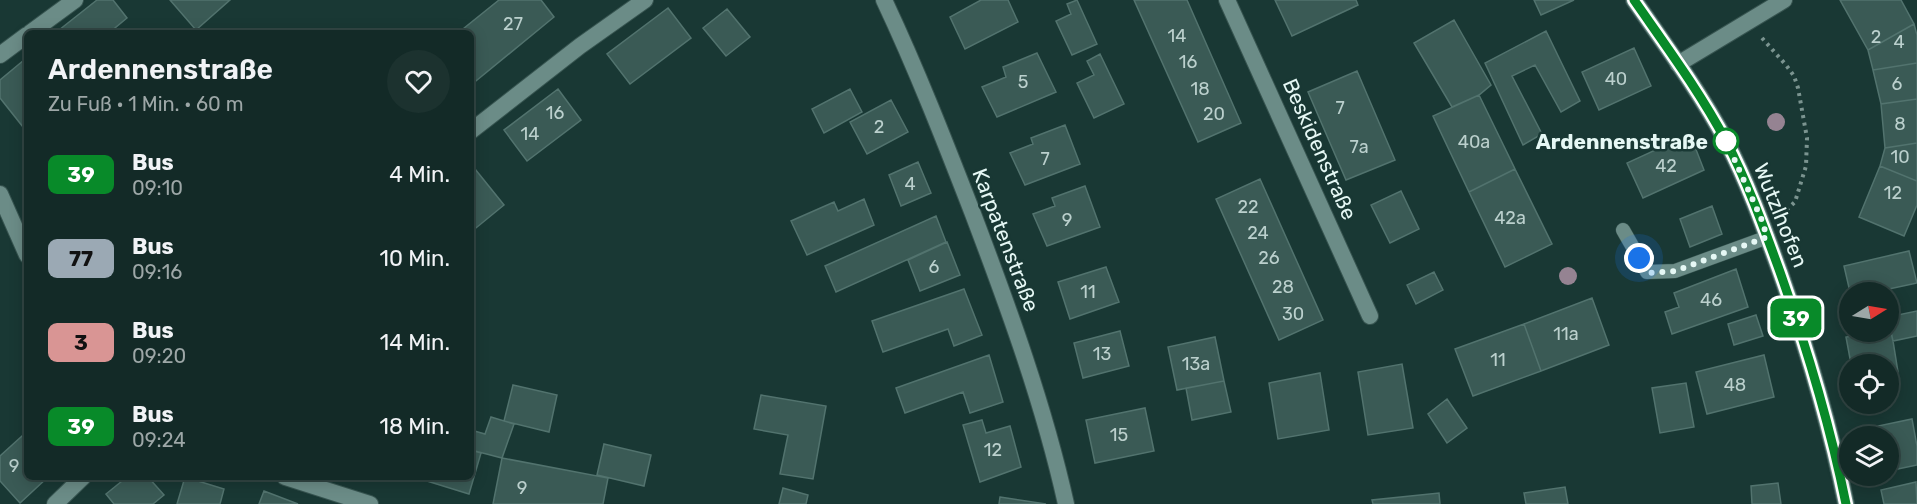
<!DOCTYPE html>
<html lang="de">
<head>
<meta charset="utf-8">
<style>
	:root { --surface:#132a27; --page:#1c322f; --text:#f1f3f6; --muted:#9da7a7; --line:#324644 }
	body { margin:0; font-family:Rubik,sans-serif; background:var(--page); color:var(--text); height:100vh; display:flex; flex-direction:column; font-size:22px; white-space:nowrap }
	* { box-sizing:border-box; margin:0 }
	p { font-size:20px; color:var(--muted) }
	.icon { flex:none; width:33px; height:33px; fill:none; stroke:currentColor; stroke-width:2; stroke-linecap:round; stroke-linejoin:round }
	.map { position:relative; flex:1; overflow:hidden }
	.drawer { position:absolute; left:24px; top:30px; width:450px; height:450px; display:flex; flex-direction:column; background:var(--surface); border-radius:9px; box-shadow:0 3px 15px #0003,0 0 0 2px var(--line) }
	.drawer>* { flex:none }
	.badge { padding:0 12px; border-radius:9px; font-size:21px; line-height:39px }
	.needle { width:39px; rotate:79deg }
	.tools { position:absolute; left:1839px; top:282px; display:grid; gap:12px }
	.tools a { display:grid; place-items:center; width:60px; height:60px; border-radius:50%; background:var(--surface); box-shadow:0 3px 15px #0003,0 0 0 2px var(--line); font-size:30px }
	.you { position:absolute; width:30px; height:30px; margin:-15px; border:4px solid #fff; border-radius:50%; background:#1a73e8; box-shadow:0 0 0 9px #1a73e833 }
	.map>.badge { position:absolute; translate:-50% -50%; box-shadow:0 0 0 3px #fff }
	.round { display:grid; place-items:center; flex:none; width:63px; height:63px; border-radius:32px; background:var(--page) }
	.overview { display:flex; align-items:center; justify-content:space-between; height:102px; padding:0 24px }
	h1 { font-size:28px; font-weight:600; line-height:45px }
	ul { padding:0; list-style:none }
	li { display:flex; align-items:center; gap:18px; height:84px; padding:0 24px }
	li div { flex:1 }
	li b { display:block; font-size:22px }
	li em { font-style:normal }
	li .badge { min-width:66px; font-weight:700; text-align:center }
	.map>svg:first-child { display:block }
	.building { fill:#3a5a55; stroke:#52736e; stroke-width:1.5 }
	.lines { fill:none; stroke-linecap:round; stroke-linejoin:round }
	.service-casing { stroke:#375450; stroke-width:15 }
	.minor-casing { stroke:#375450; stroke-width:18 }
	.tertiary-casing { stroke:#375450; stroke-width:18 }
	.path { stroke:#7b9490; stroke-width:4; stroke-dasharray:3 4.5; stroke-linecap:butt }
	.service { stroke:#6b8c87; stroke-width:14 }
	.minor { stroke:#6b8c87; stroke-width:16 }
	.tertiary { stroke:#6b8c87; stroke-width:16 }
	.tree { fill:#958392 }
	.line-casing { stroke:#fff; stroke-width:14 }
	.line { stroke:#088a29; stroke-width:9 }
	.walk { stroke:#e6f8f5; stroke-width:6; stroke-dasharray:0 10.8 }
	.stop-dot { fill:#fff; stroke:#088a29; stroke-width:3 }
	.labels { text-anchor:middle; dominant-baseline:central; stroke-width:5; stroke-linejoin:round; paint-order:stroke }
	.number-label { font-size:18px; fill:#bbd0cd }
	.stop-label { font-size:21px; font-weight:bold; fill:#e6f8f5; stroke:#193834; text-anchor:end }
	.street-label { font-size:21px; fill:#e6f8f5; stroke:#193834 }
</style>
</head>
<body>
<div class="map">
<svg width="1917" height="504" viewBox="0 0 1917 504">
	<rect width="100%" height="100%" fill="#193834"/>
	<path class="building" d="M 97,0 L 113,0 L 127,18 L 115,28 L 118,33 L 62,33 L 59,30 Z
		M 170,0 L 230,0 L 196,30 Z
		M 499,0 L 541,0 L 554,17 L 471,85 L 471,33 L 458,33 Z
		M 981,0 L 1008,0 L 1018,22 L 965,49 L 950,17 Z
		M 1077,0 L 1097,44 L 1072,55 L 1056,21 L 1071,14 L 1067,4 Z
		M 1134,0 L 1187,0 L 1241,123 L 1198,142 Z
		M 1275,0 L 1356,0 L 1358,5 L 1292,36 Z
		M 1534,0 L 1574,0 L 1541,15 Z
		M 1840,0 L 1901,0 L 1914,24 L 1868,50 Z
		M 668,8 L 691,38 L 630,84 L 607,54 Z
		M 727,9 L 750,37 L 726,56 L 703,28 Z
		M 1454,20 L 1491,85 L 1479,95 L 1452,107 L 1414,43 Z
		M 1914,24 L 1917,35 L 1917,63 L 1873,70 L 1868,50 Z
		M 1546,31 L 1580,101 L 1561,112 L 1535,65 L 1512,76 L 1542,134 L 1523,145 L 1485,63 Z
		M 1634,48 L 1651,86 L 1599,110 L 1582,72 Z
		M 1037,53 L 1056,92 L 997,117 L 982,87 L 1006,77 L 1003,67 Z
		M 1100,54 L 1124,104 L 1094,118 L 1077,83 L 1094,75 L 1087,61 Z
		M 24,60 L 27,64 L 27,132 L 0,98 L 0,80 Z
		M 1917,63 L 1917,99 L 1881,104 L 1873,70 Z
		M 1357,71 L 1395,160 L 1346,180 L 1308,92 Z
		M 558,89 L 581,120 L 527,161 L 504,130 Z
		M 850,89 L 862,112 L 824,133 L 812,109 Z
		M 1479,95 L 1515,169 L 1469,192 L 1433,116 Z
		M 1917,99 L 1917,143 L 1885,148 L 1881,104 Z
		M 891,100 L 908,132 L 867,154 L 850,122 Z
		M 1065,125 L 1080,164 L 1025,185 L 1010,153 L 1033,144 L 1031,138 Z
		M 1690,134 L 1704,170 L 1643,198 L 1627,163 Z
		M 1917,143 L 1917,181 L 1880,166 L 1885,148 Z
		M 918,162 L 931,193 L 901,206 L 889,175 Z
		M 471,164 L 504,205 L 471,232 Z
		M 1880,166 L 1917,181 L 1917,205 L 1904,236 L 1859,217 Z
		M 1515,169 L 1552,244 L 1505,267 L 1469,192 Z
		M 1260,179 L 1323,320 L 1279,340 L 1216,199 Z
		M 1085,186 L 1100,227 L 1047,246 L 1033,214 L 1055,206 L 1052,198 Z
		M 1401,191 L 1419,229 L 1390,243 L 1371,205 Z
		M 864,199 L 874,225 L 807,255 L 791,221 L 834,202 L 838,211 Z
		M 1712,206 L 1722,234 L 1690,247 L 1680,219 Z
		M 936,216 L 946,242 L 836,292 L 825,266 Z
		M 947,242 L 960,275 L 920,291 L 908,260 Z
		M 1909,251 L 1917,283 L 1875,292 L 1850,292 L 1844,266 Z
		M 1106,267 L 1119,302 L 1070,319 L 1058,282 Z
		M 1736,269 L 1748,307 L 1672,334 L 1665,312 L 1679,307 L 1674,293 Z
		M 1434,272 L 1443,290 L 1416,304 L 1407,285 Z
		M 964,289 L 982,335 L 954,346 L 948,329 L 883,352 L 872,321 Z
		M 1592,298 L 1609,345 L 1541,371 L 1524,324 Z
		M 1917,311 L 1917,336 L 1893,341 L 1888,317 Z
		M 1756,315 L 1763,336 L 1734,345 L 1728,324 Z
		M 1524,324 L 1541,371 L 1473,396 L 1455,349 Z
		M 1888,329 L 1890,329 L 1893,341 L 1898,372 L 1888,374 L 1888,364 L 1851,364 L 1846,337 L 1876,332 L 1888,332 Z
		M 1120,331 L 1129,366 L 1083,378 L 1074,343 Z
		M 1215,337 L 1224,381 L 1177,390 L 1168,347 Z
		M 989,355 L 1003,402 L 970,413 L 963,392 L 905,413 L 896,388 Z
		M 1764,355 L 1774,397 L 1707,414 L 1696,372 Z
		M 1402,364 L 1413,428 L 1368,435 L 1358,372 Z
		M 1320,373 L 1329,430 L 1278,439 L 1269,383 Z
		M 1224,381 L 1231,412 L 1192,420 L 1186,388 Z
		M 1686,383 L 1694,427 L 1660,433 L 1652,388 Z
		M 513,385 L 557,395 L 549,432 L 504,421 Z
		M 761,395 L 826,406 L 813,479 L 780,474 L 788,435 L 754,429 Z
		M 1447,399 L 1467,428 L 1447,443 L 1428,414 Z
		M 1145,408 L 1154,451 L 1095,463 L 1086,420 Z
		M 491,417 L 514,424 L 502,458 L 471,450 L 471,430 L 485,434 Z
		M 1912,419 L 1917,446 L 1917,465 L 1888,471 L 1888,436 L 1880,436 L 1878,426 Z
		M 982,420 L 986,433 L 1010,426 L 1021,467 L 980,482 L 963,425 Z
		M 22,436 L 27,441 L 27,477 L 48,477 L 20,503 L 0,481 L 0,456 Z
		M 604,444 L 651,455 L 644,486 L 597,475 Z
		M 471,450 L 481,453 L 469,494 L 414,477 L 471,477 Z
		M 502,458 L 608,478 L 603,504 L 493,504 Z
		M 127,477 L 148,477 L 164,495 L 153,504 L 114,504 L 106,494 Z
		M 185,477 L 224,489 L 220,504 L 177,504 Z
		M 1916,482 L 1917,504 L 1884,504 L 1881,490 Z
		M 1778,483 L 1781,504 L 1752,504 L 1751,486 Z
		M 1565,487 L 1568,504 L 1526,504 L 1524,493 Z
		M 783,488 L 808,495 L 806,504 L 779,504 Z
		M 264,491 L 298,504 L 259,504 Z
		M 1439,493 L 1440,504 L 1373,504 L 1372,500 Z
		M 1000,497 L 1046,504 L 999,504 Z"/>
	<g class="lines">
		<g class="service-casing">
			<path id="service" d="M 1623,230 L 1647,272 L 1675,271 L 1768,237"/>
		</g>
		<g class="minor-casing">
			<path id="minor" d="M 884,0 C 917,70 945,142 973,214 C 1009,309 1044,405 1066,504
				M 1227,0 L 1370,316
				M 30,33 L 75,0
				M 0,55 L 27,35
				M 1678,64 L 1784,0
				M 471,131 L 580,46 L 645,0
				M 0,194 L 27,255
				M 285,477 L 370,504
				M 55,504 L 83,477"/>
		</g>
		<g class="tertiary-casing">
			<path id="tertiary" d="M 1634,0 C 1666,46 1700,92 1726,141 C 1748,183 1764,228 1780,272 C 1807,348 1830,425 1846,504"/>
		</g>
		<path class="path" d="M 1762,38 L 1786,65 L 1794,76 L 1798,88 L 1807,138 L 1806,166 L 1795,202 L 1782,214"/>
		<use href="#service" class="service"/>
		<use href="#minor" class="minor"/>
		<use href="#tertiary" class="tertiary"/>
	</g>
	<g class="tree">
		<circle cx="1776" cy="122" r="9"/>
		<circle cx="1568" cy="276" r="9"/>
	</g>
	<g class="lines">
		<g class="line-casing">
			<path id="line" d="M 1634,0 C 1666,46 1700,92 1726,141 C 1748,183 1764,228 1780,272 C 1807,348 1830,425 1846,504"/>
		</g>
		<use href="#line" class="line"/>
		<path class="walk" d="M 1639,258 L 1647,273 L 1675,271 L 1767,237 L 1761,218 L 1726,141"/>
	</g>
	<circle class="stop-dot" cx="1726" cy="141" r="12"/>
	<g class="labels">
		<g class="number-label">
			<text x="513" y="24">27</text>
			<text x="1177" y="36">14</text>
			<text x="1876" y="37">2</text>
			<text x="1899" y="42">4</text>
			<text x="1188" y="62">16</text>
			<text x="1616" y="79">40</text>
			<text x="1023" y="82">5</text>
			<text x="1897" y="84">6</text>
			<text x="1200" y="89">18</text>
			<text x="1340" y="108">7</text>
			<text x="555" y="113">16</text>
			<text x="1214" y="114">20</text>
			<text x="1900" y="124">8</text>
			<text x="879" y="127">2</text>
			<text x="530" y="134">14</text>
			<text x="1474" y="142">40a</text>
			<text x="1359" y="147">7a</text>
			<text x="1900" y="157">10</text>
			<text x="1045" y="159">7</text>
			<text x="1666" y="166">42</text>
			<text x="910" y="184">4</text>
			<text x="1893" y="193">12</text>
			<text x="1248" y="207">22</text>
			<text x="1510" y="218">42a</text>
			<text x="1067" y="220">9</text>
			<text x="1258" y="233">24</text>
			<text x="1269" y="258">26</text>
			<text x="934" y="267">6</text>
			<text x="1283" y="287">28</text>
			<text x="1088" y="292">11</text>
			<text x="1711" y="300">46</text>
			<text x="1293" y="314">30</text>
			<text x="1566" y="334">11a</text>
			<text x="1102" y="354">13</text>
			<text x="1498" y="360">11</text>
			<text x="1196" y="364">13a</text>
			<text x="1735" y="385">48</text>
			<text x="1119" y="435">15</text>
			<text x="993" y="450">12</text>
			<text x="14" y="466">9</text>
			<text x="522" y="488">9</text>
		</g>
		<g class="stop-label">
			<text x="1708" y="141">Ardennenstraße</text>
		</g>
		<g class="street-label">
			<text transform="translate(1320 149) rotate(66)">Beskidenstraße</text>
			<text transform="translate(1781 215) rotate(68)">Wutzlhofen</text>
			<text transform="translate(1006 240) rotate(69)">Karpatenstraße</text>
		</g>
	</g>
</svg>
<div class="tools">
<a><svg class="needle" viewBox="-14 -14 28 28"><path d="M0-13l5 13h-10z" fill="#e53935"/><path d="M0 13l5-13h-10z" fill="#9da7a7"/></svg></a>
<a><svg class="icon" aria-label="locate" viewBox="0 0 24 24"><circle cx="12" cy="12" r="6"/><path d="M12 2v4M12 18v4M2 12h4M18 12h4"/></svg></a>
<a><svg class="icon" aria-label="layers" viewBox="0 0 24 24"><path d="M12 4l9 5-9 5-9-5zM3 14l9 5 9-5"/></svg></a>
</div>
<div class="you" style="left:1639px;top:258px"></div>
<b class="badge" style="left:1796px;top:318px;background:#088a29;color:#fff">39</b>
<section class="drawer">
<div class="overview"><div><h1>Ardennenstraße</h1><p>Zu Fuß · 1 Min. · 60 m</p></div><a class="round"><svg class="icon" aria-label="heart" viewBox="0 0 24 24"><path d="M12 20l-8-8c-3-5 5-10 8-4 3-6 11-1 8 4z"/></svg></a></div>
<ul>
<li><span class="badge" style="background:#088a29;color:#fff">39</span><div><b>Bus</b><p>09:10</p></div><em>4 Min.</em></li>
<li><span class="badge" style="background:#9ba9b4;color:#111">77</span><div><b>Bus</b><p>09:16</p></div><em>10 Min.</em></li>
<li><span class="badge" style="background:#d99594;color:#111">3</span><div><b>Bus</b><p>09:20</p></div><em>14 Min.</em></li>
<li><span class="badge" style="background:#088a29;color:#fff">39</span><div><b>Bus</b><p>09:24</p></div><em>18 Min.</em></li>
</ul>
</section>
</div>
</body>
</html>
